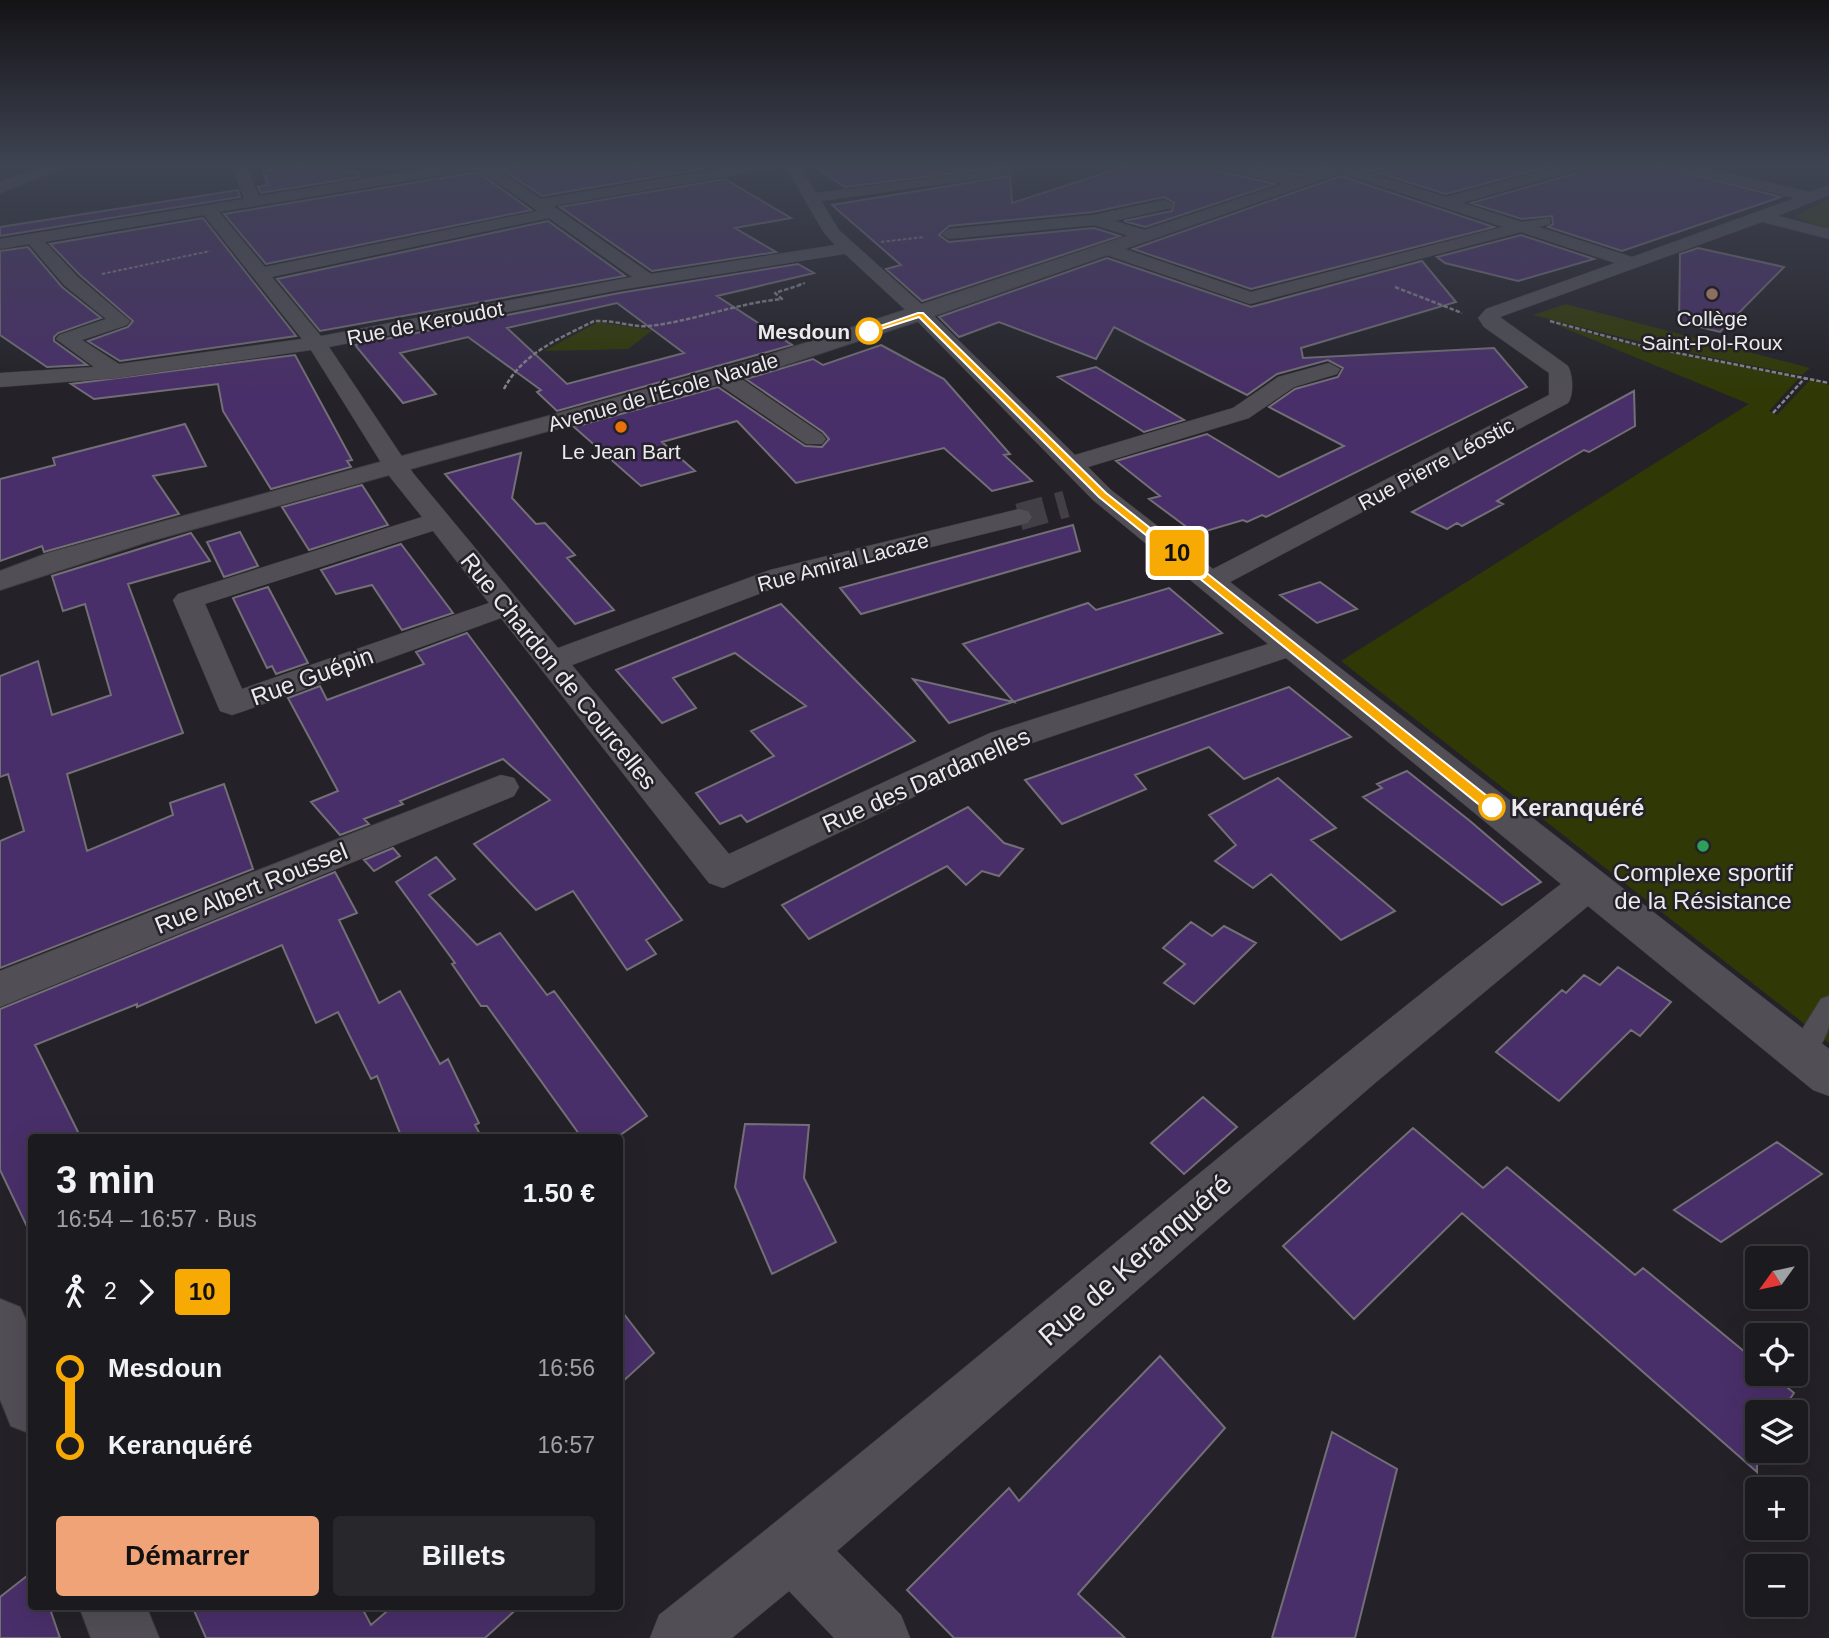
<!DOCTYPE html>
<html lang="fr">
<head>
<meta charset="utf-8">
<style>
	:root { --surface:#1b1a1e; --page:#28272b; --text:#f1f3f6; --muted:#a0a1a4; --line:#39383c; --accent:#efa377 }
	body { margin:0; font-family:Arial,sans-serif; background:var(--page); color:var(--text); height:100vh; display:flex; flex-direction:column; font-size:26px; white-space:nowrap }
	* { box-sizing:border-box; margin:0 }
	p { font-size:23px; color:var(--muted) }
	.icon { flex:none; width:38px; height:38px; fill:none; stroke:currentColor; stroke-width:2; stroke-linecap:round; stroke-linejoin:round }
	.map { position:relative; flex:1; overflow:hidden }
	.side { position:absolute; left:28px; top:1134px; width:595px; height:476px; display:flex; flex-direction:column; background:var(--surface); border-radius:7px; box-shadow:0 7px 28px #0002,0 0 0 2px var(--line) }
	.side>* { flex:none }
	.badge { padding:0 14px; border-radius:5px; font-size:24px; line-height:46px }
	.needle { width:46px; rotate:237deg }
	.controls { position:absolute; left:1745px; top:1246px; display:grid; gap:14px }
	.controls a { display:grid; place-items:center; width:63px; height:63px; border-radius:7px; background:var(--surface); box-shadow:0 7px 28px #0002,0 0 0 2px var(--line); font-size:35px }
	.map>.badge { position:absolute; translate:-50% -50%; box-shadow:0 0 0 4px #fff }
	.legs { display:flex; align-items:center; gap:10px; height:77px; padding:0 28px; font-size:23px }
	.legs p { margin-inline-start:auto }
	.headline { display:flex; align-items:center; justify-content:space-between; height:119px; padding:0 28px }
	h1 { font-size:38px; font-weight:700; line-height:52px }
	.cta { display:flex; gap:14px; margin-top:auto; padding:14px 28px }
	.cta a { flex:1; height:80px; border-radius:7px; background:var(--accent); color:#111; font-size:28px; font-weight:700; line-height:80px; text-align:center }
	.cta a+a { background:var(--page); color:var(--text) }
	ul { padding:0 28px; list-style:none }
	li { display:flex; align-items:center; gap:24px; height:77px; font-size:26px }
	li i { display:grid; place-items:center; width:10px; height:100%; margin:0 9px; background:currentColor }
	li i::after { content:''; width:18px; height:18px; margin:-9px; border:5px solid; border-radius:50%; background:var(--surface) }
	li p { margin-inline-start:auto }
	li:first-child i { background:linear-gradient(#0000 50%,currentColor 0) }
	li:last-child i { background:linear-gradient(currentColor 50%,#0000 0) }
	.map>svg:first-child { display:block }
	.green { fill:#303905 }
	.building { fill:#492f69; stroke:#726f76; stroke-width:2; fill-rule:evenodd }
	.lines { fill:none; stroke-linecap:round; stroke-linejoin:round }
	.minor-tunnel { stroke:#424046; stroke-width:27; stroke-dasharray:27 13; stroke-linecap:butt }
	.service-casing { stroke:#3f3d41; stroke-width:2 }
	.minor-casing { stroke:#3f3d41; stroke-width:1 }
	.tertiary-casing { stroke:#3f3d41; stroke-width:2 }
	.secondary-casing { stroke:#3f3d41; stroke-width:2 }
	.path-far1 { stroke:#858489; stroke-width:2; stroke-dasharray:3.5 2; stroke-linecap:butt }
	.path { stroke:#858489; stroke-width:2.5; stroke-dasharray:4.5 2; stroke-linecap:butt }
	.service { fill:#514f55; fill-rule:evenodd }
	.minor { fill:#514f55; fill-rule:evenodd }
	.tertiary { fill:#514f55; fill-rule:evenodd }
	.secondary { fill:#514f55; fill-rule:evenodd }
	.line-1 { fill:#f8aa04; stroke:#fff; stroke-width:2 }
	.education-dot { fill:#8d6e63; stroke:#242228; stroke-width:2.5 }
	.stop-1-dot { fill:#fff; stroke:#f8aa04; stroke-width:3.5 }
	.food-dot { fill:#e8710a; stroke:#242228; stroke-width:2.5 }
	.leisure-dot { fill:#2e9e5b; stroke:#242228; stroke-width:2.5 }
	.labels { text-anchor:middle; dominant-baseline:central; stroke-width:5; stroke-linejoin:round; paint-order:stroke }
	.far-poi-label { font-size:21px; fill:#ebeaed; stroke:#242228 }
	.far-street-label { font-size:21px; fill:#ebeaed; stroke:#242228 }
	.far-stop-label { font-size:21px; font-weight:bold; fill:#ebeaed; stroke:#242228; text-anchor:end }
	.street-label { font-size:24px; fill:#ebeaed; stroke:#242228 }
	.stop-label { font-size:24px; font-weight:bold; fill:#ebeaed; stroke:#242228; text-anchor:start }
	.poi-label { font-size:24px; fill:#ebeaed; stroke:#242228 }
	.near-street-label { font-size:28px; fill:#ebeaed; stroke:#242228 }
</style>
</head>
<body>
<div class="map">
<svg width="1829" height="1638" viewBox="0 0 1829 1638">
	<rect width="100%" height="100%" fill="#242228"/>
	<path class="green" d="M 1829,199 L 1829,229 L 1796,218 L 1796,216 Z
		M 1566,304 L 1810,368 L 1802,375 C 1711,359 1622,338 1533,315 Z
		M 598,322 L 653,330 L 628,349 L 544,351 Z
		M 1552,323 L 1632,345 L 1799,378 L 1769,411 L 1777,415 L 1810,380 L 1829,385 L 1829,1043 L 1341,661 L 1749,404 Z"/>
	<path class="building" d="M 326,164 L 339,164 L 342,172 L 357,171 L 360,177 L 261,193 L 258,187 L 268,185 L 263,171 Z
		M 533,164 L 559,166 L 601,164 L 612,171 L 654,164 L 699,164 L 707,168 L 542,196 L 502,169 Z
		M 810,164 L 1010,164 L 1010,166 L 845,187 Z
		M 1132,164 L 1210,164 L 1214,170 L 1275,184 L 1145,227 L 1124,221 L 1172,211 L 1174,203 L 1164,197 L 1093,212 L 949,226 L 939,235 L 949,242 L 1094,228 L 1120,236 L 922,301 L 886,269 L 901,265 L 832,205 L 1010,176 L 1012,203 Z
		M 1249,164 L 1336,164 L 1300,176 Z
		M 1369,164 L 1558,164 L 1446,194 L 1362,168 Z
		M 1592,164 L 1652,164 L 1781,197 L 1622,251 L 1548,227 L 1553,224 L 1552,216 L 1522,219 L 1471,203 L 1588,170 Z
		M 478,172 L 531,210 L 266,264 L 224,214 Z
		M 1341,176 L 1494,227 L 1251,289 L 1133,249 Z
		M 725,179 L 791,218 L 735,228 L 776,252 L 652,271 L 560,207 Z
		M 238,190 L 240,197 L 0,236 L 0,227 Z
		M 203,218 L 296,336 L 120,361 L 88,341 L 128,327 L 133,321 L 80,275 L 50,244 Z
		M 548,221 L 625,276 L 320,331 L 277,279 Z
		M 1521,235 L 1594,259 L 1518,281 L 1445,263 L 1437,257 Z
		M 28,247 L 62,287 L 101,318 L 58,333 L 54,337 L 54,341 L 87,365 L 47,367 L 0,335 L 0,251 Z
		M 1698,248 L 1784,267 L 1720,332 L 1679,322 L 1680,254 Z
		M 1107,258 L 1251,307 L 1422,261 L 1456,302 L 1301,348 L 1303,358 L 1494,348 L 1527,387 L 1266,517 L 1262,515 L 1247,522 L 1243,520 L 1196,534 L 1149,499 L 1160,496 L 1116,461 L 1207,434 L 1279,477 L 1344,446 L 1269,407 L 1295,389 L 1338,377 L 1343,368 L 1328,360 L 1277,374 L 1247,395 L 1114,327 L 1096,359 L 999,322 L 959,337 L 939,317 Z
		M 798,264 L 814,273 L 717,296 L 792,345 L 557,411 L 537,392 L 541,390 L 468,337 L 400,353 L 436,394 L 403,403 L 355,345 L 619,293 ZM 617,303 L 684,353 L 567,384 L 507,328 Z
		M 881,345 L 944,379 L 1010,454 L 1004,455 L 1032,481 L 992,491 L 944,448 L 796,483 L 737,421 L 662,442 L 695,471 L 641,486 L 574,427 L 718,387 L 805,446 L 822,447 L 829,439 L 823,432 L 746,379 L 813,359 L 823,365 Z
		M 295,355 L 352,460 L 347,461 L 351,467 L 271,489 L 223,411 L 218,384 L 94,399 L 71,384 Z
		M 1096,367 L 1184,420 L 1144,432 L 1058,377 Z
		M 1634,391 L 1635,426 L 1589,452 L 1584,450 L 1497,501 L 1503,504 L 1462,526 L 1457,523 L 1447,529 L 1412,512 Z
		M 185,424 L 206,466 L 153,476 L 179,514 L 44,552 L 42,546 L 0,561 L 0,479 L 55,465 L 53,458 Z
		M 521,453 L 512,498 L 536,524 L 545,523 L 575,555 L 567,558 L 614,610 L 575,624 L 445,474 Z
		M 362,485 L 388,525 L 309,550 L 282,507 Z
		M 1073,525 L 1080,551 L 861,614 L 840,588 Z
		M 240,532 L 258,566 L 224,577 L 207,542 Z
		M 191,533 L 210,561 L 128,584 L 183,733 L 67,774 L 87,851 L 173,815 L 170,803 L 224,784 L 253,869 L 0,968 L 0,841 L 24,831 L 8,774 L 0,777 L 0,676 L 38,661 L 52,715 L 111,695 L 85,604 L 63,611 L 52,576 Z
		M 401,544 L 453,613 L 402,630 L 372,585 L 336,594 L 321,570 Z
		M 1320,582 L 1357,609 L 1317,623 L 1280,595 Z
		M 268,587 L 308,663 L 276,674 L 272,666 L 267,668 L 233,598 Z
		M 1169,588 L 1222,633 L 949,723 L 913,679 L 1014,702 L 963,644 L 1088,603 L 1096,610 Z
		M 781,604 L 915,741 L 747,822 L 741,815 L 720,824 L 696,793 L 774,756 L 751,731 L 806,706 L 735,653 L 673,678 L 696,708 L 662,723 L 616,670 Z
		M 467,633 L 682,920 L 646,940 L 656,954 L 627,970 L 573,891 L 536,910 L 474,844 L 550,800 L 503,759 L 400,801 L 403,804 L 364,819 L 369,824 L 340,835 L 311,802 L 338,791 L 288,698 L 320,686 L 327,700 L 424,664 L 416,652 Z
		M 1289,687 L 1351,737 L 1244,779 L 1209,747 L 1135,775 L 1146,789 L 1062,824 L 1025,780 Z
		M 1407,771 L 1470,821 L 1541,882 L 1502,905 L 1363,797 L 1382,788 L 1377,784 Z
		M 1278,778 L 1336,828 L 1311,840 L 1395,911 L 1341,940 L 1271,874 L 1253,888 L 1215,861 L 1236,845 L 1209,815 Z
		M 968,807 L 1004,843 L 1023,849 L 999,876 L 982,871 L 966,885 L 947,866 L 809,939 L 782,905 Z
		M 393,848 L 400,856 L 374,871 L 364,860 Z
		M 436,857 L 455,879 L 429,895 L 477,945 L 500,933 L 547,995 L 554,991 L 647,1116 L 616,1138 L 582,1138 L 487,1006 L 481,1006 L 452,964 L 455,963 L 396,882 Z
		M 335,872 L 357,913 L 339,920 L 379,1003 L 400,991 L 440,1064 L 448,1059 L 479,1123 L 475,1125 L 482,1138 L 402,1138 L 377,1076 L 371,1079 L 338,1012 L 316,1023 L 282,945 L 137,1007 L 137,1004 L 35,1045 L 81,1138 L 32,1138 L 32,1237 L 0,1170 L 0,1009 Z
		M 1191,922 L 1212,936 L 1224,926 L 1256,943 L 1194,1004 L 1164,983 L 1185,964 L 1163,948 Z
		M 1618,967 L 1671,1002 L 1640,1036 L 1631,1030 L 1559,1101 L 1496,1052 L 1562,990 L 1566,993 L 1584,975 L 1600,985 Z
		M 1203,1097 L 1237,1127 L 1184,1174 L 1151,1143 Z
		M 745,1124 L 809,1125 L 804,1178 L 836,1242 L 772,1274 L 735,1187 Z
		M 1413,1128 L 1483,1188 L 1507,1167 L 1635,1275 L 1643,1268 L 1757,1362 L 1757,1374 L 1771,1374 L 1794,1393 L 1781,1412 L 1757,1412 L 1757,1472 L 1462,1213 L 1354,1319 L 1283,1246 Z
		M 1777,1142 L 1822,1174 L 1721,1242 L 1674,1210 Z
		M 620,1309 L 654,1353 L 620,1384 Z
		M 1160,1356 L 1225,1428 L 1078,1594 L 1125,1638 L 954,1638 L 907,1590 L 1009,1488 L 1019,1501 Z
		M 1332,1432 L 1397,1469 L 1355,1638 L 1272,1638 Z
		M 32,1572 L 32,1606 L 49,1606 L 60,1638 L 0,1638 L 0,1597 Z
		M 192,1606 L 361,1606 L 371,1625 L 393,1606 L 520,1606 L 485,1638 L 206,1638 Z"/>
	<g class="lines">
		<path class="minor-tunnel" d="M 1019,517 L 1066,504"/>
		<g class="service-casing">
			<path id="service" d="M 1829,996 C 1829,1005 1829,1017 1829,1026 C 1825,1042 1809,1066 1792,1060 L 1788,1053 L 1792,1046 L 1821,999 Z"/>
		</g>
		<g class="minor-casing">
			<path id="minor" d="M 231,164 L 245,164 L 259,196 L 456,164 L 490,164 L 541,199 L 749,164 L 781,164 L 774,168 L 553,206 L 651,274 L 835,245 L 824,233 L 784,164 L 798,164 L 816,193 L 1011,168 L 1013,171 L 1006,175 L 821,201 L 839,230 L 928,310 L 1075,455 L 1233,408 L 1278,377 L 1329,363 L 1340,369 L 1337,374 L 1294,387 L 1249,418 L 1088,467 L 1111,490 L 1213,569 L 1549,395 L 1549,373 L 1484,327 L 1478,318 L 1486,309 L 1615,263 L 1521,232 L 1250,304 L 1101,253 L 1098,249 L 1101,245 L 1113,245 L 1251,292 L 1503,227 L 1338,172 L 1336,169 L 1343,165 L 1446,197 L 1567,164 L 1589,164 L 1587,167 L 1462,203 L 1522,222 L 1550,218 L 1550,224 L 1539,227 L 1632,257 L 1795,198 L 1665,167 L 1663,164 L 1688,164 L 1810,192 L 1829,185 L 1829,195 L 1778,216 L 1829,229 L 1829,239 L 1762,222 L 1500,317 L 1568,366 C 1573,375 1574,395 1568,403 L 1230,582 L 1829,1049 L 1829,1096 L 1813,1090 L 1588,906 L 1375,1083 L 837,1551 L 901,1615 L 910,1638 L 834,1638 L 789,1591 L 732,1638 L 650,1638 L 659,1615 C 963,1375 1254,1120 1561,884 L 1286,658 L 1014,749 L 723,888 L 709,883 L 501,618 L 244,711 L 232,715 L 220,711 L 173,600 L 178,594 L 422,517 L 390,477 L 311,350 L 116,378 L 0,387 L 0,373 L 94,367 L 56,339 L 59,335 L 106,319 L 64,285 L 29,244 L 0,249 L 0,239 L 244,199 ZM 478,169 L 538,211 L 265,267 L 219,212 ZM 204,215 L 302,339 L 119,364 L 82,340 L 127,325 L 130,321 L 78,277 L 45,242 ZM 549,218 L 632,277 L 321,336 L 272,277 ZM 845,254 L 914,318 L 1093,500 L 1268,644 L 990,733 L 729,854 L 572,665 L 790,582 L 1028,523 L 1032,517 L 1028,511 L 1019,509 L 770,570 L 558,648 L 413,473 L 329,347 L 619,290 ZM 433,531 L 489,603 L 242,689 L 205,604 Z
				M 1213,164 L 1238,164 L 1306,180 L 1309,183 L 1301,188 L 1215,167 Z
				M 1165,200 L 1173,205 L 1171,208 L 1114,221 L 1152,232 L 1154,236 L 1146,241 L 1094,225 L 949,239 L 941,234 L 949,229 L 1093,215 Z
				M 722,369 L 730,371 L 822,434 L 826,439 L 822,444 L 806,444 L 714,381 L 711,376 L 714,371 Z
				M 501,775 L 514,778 L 519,787 L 514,796 L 0,1007 L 0,971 Z"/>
		</g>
		<g class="tertiary-casing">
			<path id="tertiary" d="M 50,164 L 72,164 L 0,193 L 0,182 Z
				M 1344,164 L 1366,164 L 928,318 L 776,368 L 147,542 L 0,590 L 0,571 L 48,553 L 760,358 Z"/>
		</g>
		<g class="secondary-casing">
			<path id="secondary" d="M 0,1299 L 20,1307 L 32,1334 L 32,1434 L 11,1426 L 0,1399 Z
				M 79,1606 L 146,1606 L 159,1638 L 91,1638 Z"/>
		</g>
		<path class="path-far1" d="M 1029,167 L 1056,164
			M 881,242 L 924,237
			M 102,274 L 210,251
			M 798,285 L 805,283"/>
		<path class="path" d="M 1395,287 L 1462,313
			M 596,321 C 614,320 636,328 649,326 C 694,321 737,303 782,299 L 775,293 L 803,284
			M 1550,321 L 1642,346 L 1829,383
			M 504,389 C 523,352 561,338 596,320
			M 1773,413 L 1805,378"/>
		<use href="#service" class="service"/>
		<use href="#minor" class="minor"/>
		<use href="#tertiary" class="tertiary"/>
		<use href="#secondary" class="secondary"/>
	</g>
	<linearGradient id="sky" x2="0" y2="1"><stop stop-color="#141316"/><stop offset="0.42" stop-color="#3f4453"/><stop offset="1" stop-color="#3f4453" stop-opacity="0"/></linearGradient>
	<rect width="1829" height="393" fill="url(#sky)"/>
	<path class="line-1" d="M 918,313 L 923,313 L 1106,493 L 1497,804 L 1497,811 L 1487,811 L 1099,497 L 919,317 L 872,332 L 866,331 Z"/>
	<circle class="education-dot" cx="1712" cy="294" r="7"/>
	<g class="stop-1-dot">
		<circle cx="869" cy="331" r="12"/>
		<circle cx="1492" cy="807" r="12"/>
	</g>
	<circle class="food-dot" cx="621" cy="427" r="7"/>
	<circle class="leisure-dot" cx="1703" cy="846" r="7"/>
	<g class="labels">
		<g class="far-poi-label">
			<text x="1712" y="318">Collège<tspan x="1712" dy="24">Saint-Pol-Roux</tspan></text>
			<text x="621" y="451">Le Jean Bart</text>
		</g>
		<g class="far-street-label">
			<text transform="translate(425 323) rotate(-11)">Rue de Keroudot</text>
			<text transform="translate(663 392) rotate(-16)">Avenue de l'École Navale</text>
			<text transform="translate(1436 464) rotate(-28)">Rue Pierre Léostic</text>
			<text transform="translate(843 562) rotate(-15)">Rue Amiral Lacaze</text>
		</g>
		<g class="far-stop-label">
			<text x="850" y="331">Mesdoun</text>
		</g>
		<g class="street-label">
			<text transform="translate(559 671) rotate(51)">Rue Chardon de Courcelles</text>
			<text transform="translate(312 676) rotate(-20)">Rue Guépin</text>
			<text transform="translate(926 780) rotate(-24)">Rue des Dardanelles</text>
			<text transform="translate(251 888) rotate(-22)">Rue Albert Roussel</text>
		</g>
		<g class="stop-label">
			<text x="1511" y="807">Keranquéré</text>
		</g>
		<g class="poi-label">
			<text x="1703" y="872">Complexe sportif<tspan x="1703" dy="28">de la Résistance</tspan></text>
		</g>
		<g class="near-street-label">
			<text transform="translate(1135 1260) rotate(-41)">Rue de Keranquéré</text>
		</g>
	</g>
</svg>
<div class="controls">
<a><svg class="needle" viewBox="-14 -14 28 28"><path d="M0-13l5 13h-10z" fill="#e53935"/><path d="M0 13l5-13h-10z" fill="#a0a1a4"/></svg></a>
<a><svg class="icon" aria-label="locate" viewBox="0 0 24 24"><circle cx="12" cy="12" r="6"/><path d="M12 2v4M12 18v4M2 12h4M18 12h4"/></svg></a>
<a><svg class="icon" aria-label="layers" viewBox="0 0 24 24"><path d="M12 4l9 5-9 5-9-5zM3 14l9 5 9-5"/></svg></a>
<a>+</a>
<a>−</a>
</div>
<b class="badge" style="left:1177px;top:553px;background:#f8aa04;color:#111">10</b>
<section class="side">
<div class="headline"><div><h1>3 min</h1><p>16:54 – 16:57 · Bus</p></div><b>1.50 €</b></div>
<div class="legs"><svg class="icon" aria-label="walk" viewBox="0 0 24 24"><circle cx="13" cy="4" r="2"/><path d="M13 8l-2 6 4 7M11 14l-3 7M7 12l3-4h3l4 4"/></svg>2<svg class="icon" aria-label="forward" viewBox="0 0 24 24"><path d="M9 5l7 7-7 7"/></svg><b class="badge" style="background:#f8aa04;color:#111">10</b></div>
<ul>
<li><i style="color:#f8aa04"></i><b>Mesdoun</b><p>16:56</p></li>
<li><i style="color:#f8aa04"></i><b>Keranquéré</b><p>16:57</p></li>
</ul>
<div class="cta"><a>Démarrer</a><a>Billets</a></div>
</section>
</div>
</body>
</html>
